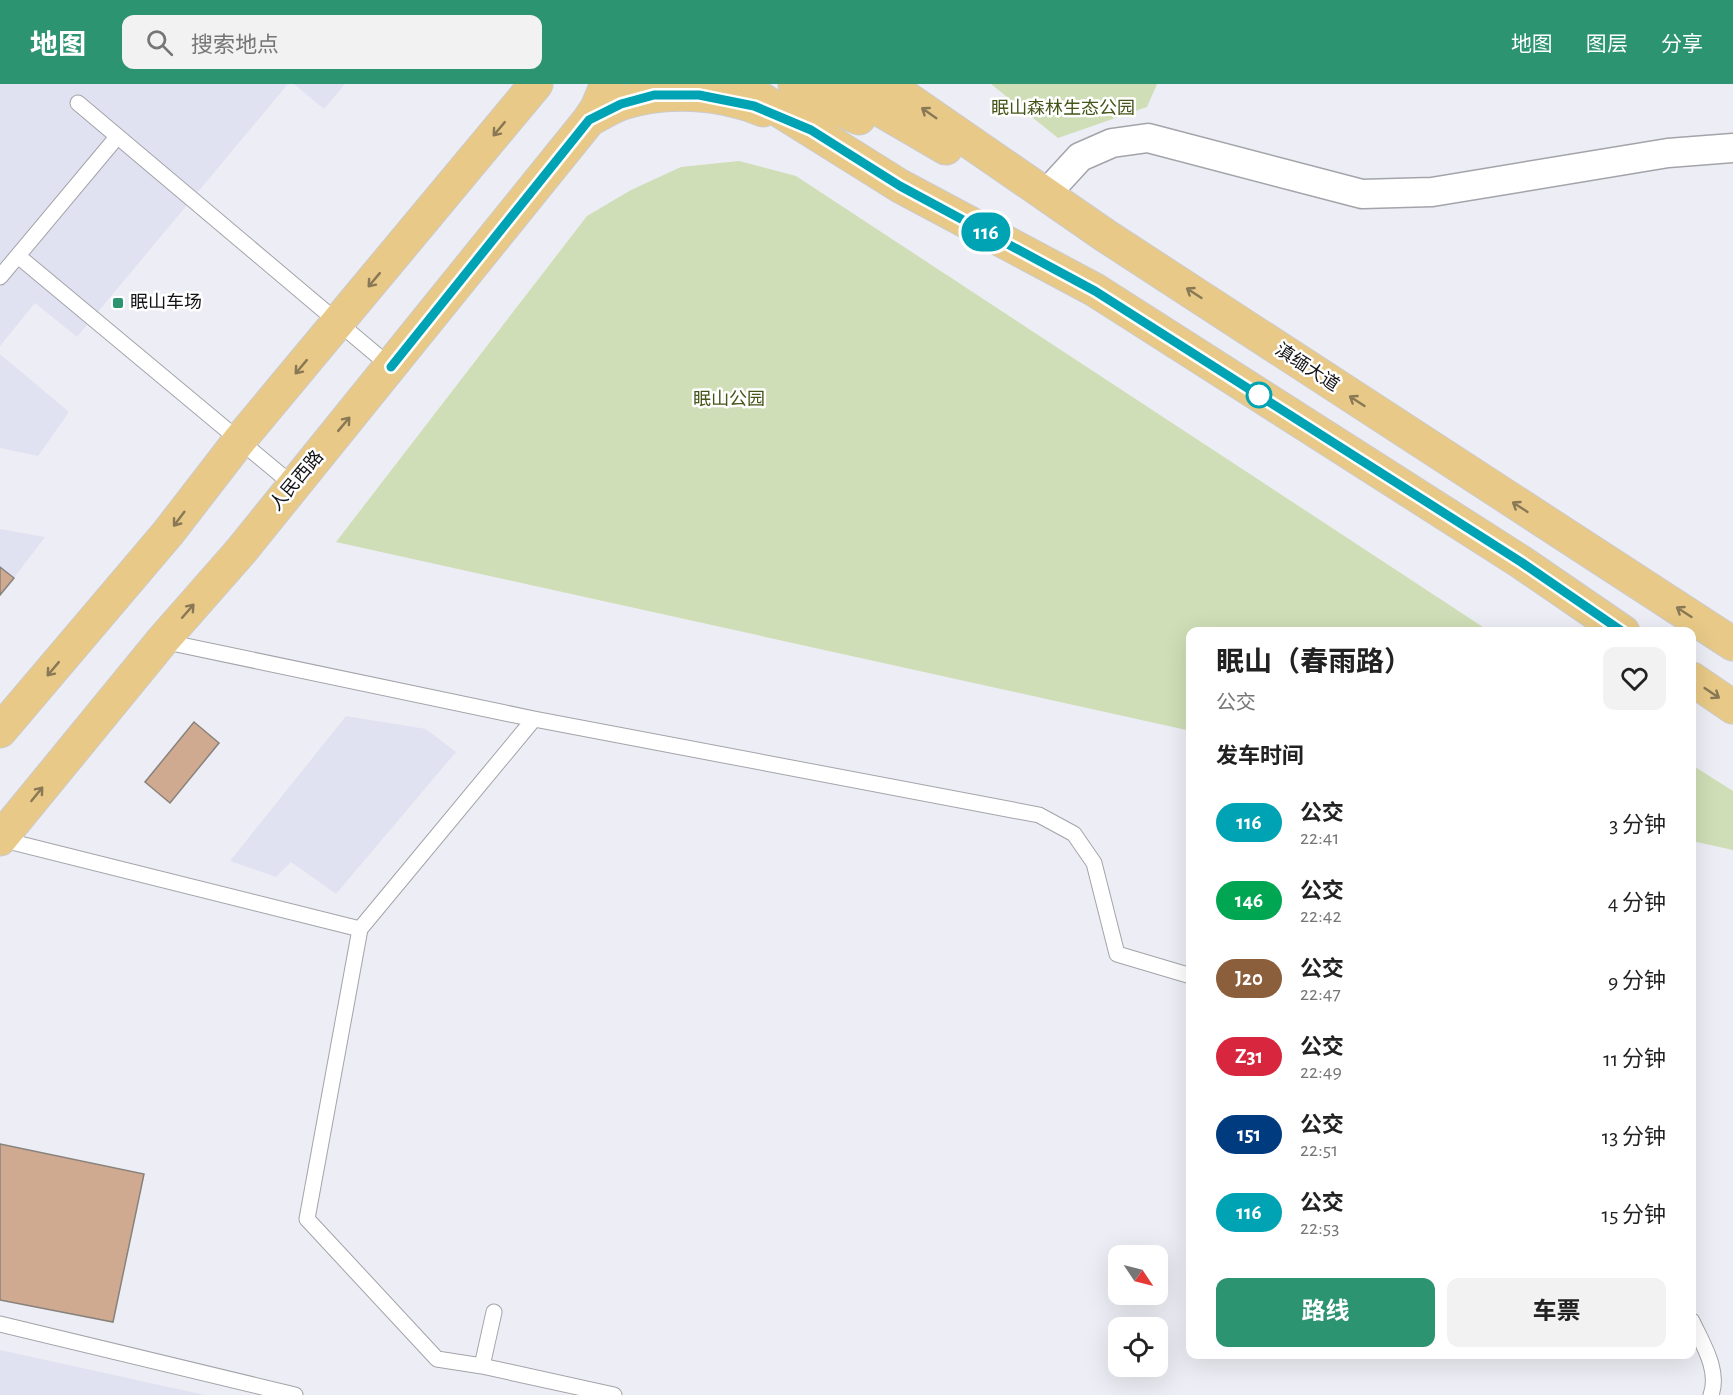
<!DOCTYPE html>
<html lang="zh">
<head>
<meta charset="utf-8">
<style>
	:root { --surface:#fff; --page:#f2f2f2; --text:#222; --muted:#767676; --accent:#2d9471 }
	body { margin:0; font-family:"Alegreya Sans","Noto Sans SC",sans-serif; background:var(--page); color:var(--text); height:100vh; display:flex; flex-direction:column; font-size:22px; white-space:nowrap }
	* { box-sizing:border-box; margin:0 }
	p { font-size:20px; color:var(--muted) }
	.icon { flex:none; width:33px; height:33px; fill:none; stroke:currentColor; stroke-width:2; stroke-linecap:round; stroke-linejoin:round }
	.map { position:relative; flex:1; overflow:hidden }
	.panel { position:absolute; left:1186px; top:543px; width:510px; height:732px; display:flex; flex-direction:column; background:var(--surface); border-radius:12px; box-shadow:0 6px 24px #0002 }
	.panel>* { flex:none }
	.badge { padding:0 12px; border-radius:20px; font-size:21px; line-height:39px }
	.needle { width:39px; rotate:125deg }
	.tools { position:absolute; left:1108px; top:1161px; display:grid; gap:12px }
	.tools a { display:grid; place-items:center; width:60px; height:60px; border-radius:12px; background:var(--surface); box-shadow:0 6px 24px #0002; font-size:30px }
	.map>.badge { position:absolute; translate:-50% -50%; box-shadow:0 0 0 3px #fff }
	h2 { padding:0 30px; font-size:22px; line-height:54px }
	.round { display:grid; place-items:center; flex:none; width:63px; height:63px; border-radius:12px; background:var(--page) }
	.headline { display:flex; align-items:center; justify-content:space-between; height:102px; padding:0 30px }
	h1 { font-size:28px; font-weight:700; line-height:45px }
	.cta { display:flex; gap:12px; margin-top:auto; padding:12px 30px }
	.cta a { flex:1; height:69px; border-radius:12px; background:var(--accent); color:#fff; font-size:24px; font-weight:700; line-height:69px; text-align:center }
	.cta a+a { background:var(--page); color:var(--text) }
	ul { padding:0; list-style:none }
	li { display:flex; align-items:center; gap:18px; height:78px; padding:0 30px }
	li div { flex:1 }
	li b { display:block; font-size:22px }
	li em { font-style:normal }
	li .badge { min-width:66px; font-weight:700; text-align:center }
	header { display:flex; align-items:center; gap:36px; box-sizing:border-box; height:84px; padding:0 30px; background:var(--accent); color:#fff }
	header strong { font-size:28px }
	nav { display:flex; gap:33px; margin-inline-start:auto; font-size:21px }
	.search { width:420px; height:54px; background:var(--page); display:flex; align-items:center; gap:15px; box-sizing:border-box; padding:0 21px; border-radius:12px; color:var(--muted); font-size:22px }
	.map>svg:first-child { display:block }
	.built { fill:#e1e2f1 }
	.green { fill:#cfdeb6 }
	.building { fill:#cfaa90; stroke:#88827d; stroke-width:1.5 }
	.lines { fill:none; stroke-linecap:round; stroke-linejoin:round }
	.service-casing { stroke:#a3a3aa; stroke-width:17 }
	.minor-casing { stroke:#a3a3aa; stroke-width:31 }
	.primary-casing { stroke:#cbcbcc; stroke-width:35 }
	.service { stroke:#fff; stroke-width:15 }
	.minor { stroke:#fff; stroke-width:28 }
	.primary { stroke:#e8c987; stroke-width:33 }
	.oneway { stroke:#897855 }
	.line-casing { stroke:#fff; stroke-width:14 }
	.line { stroke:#00a3b4; stroke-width:9 }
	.poi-dot { fill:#2d9471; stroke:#fff; stroke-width:2 }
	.stop-dot { fill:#fff; stroke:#00a3b4; stroke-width:3 }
	.labels { text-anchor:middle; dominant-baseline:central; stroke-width:5; stroke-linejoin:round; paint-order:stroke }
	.park-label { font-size:18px; fill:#45561a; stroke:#fff }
	.poi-label { font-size:18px; fill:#141417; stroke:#fff; text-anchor:start }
	.street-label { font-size:18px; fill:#141417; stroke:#fff }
</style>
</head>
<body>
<header>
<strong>地图</strong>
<div class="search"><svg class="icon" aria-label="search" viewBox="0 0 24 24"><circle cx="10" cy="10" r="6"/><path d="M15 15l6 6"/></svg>搜索地点</div>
<nav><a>地图</a><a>图层</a><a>分享</a></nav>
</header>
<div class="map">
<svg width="1733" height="1311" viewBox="0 0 1733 1311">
	<rect width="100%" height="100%" fill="#ededf5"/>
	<path class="built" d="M 0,0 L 288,0 L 77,253 L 35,219 L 0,262 Z
		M 294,0 L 345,0 L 324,25 Z
		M 0,270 L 69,328 L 38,372 L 0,364 Z
		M 0,445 L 45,453 L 0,512 Z
		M 346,632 L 426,645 L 456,668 L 336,810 L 291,778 L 276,793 L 230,777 Z
		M 0,1266 L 205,1311 L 0,1311 Z"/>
	<path class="green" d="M 991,0 L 1157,0 L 1147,23 L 1058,54 Z
		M 739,77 L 796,92 L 1489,547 L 1191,548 L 1191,647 L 336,458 L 587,132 L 631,106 L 681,83 Z
		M 1692,681 L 1733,707 L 1733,766 L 1692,757 Z"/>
	<path class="building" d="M 0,483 L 14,494 L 0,511 Z
		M 194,638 L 219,659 L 170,719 L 145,698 Z
		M 0,1060 L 144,1090 L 113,1238 L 0,1216 Z"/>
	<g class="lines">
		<g class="service-casing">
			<path id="service" d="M 78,19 L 391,283
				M 18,172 L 293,401
				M 0,193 L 117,53
				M 162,557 L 534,635 L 1039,731 L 1074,750 L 1094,779 L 1117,870 L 1191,892
				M 0,755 L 360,845 L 534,635
				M 360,845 L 307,1135 L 437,1275 L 482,1282 L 614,1311
				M 1692,1237 C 1702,1259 1720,1286 1711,1311
				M 0,1240 L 295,1311
				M 482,1282 L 494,1228"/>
		</g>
		<g class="minor-casing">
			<path id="minor" d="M 1046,110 L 1080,73 L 1112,59 L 1148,54 L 1362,110 L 1432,108 L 1668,69 L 1733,64"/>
		</g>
		<g class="primary-casing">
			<path id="primary" d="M 737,0 L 900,102 L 1095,206 L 1521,478 L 1623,548
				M 795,0 L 820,17 L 859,34
				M 836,0 L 946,64
				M 886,0 L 1106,152 L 1733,560
				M 589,36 C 600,30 611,23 622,19 C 666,5 721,8 763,26
				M 1692,595 L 1733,623
				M 0,647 L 168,449 L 239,357 L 536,0
				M 0,755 L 162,557 L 241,467 L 589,36 L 597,24 L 607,0"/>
		</g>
		<use href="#service" class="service"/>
		<use href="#minor" class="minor"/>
		<use href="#primary" class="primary"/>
	</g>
	<defs><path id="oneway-shaft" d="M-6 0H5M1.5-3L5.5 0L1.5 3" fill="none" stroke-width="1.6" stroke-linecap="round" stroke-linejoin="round" transform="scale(1.5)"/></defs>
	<g class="oneway">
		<use href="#oneway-shaft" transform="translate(929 29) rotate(-145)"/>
		<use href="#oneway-shaft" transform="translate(499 45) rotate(130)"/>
		<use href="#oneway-shaft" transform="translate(374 196) rotate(130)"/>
		<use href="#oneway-shaft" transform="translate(1194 209) rotate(-147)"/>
		<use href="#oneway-shaft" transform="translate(301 283) rotate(130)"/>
		<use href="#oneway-shaft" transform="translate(1357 317) rotate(-147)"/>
		<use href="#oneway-shaft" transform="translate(344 340) rotate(-50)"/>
		<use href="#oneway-shaft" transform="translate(1520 423) rotate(-147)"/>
		<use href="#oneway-shaft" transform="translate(179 435) rotate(127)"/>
		<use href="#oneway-shaft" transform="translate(188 527) rotate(-49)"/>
		<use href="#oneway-shaft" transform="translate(1684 528) rotate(-147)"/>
		<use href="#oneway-shaft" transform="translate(53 585) rotate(130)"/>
		<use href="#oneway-shaft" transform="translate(1712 609) rotate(34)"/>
		<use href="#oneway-shaft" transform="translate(37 710) rotate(-51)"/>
	</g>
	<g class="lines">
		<g class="line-casing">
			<path id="line" d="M 391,283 L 589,36 L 621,20 L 654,11 L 699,11 L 754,22 L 811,46 L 900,102 L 1095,207 L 1521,478 L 1623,548"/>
		</g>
		<use href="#line" class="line"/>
	</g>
	<rect class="poi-dot" x="112" y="213" width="12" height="12" rx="3"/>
	<circle class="stop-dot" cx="1259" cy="311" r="12"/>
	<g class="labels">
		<g class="park-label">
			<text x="1063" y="25">眠山森林生态公园</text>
			<text x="729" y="316">眠山公园</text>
		</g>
		<g class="poi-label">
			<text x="130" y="219">眠山车场</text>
		</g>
		<g class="street-label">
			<text transform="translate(1307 284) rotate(33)">滇缅大道</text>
			<text transform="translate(297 397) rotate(-50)">人民西路</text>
		</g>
	</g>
</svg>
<div class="tools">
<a><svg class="needle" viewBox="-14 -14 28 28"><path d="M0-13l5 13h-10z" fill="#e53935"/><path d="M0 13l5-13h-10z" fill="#767676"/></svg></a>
<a><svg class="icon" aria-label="locate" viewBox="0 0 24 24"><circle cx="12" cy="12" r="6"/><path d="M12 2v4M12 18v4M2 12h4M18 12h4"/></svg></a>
</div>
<b class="badge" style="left:986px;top:148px;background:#00a3b4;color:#fff">116</b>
<section class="panel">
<div class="headline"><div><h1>眠山（春雨路）</h1><p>公交</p></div><a class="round"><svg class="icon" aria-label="heart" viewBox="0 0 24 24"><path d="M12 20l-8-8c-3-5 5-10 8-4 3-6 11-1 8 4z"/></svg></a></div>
<h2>发车时间</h2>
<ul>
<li><span class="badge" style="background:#00a3b4;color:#fff">116</span><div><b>公交</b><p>22:41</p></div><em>3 分钟</em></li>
<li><span class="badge" style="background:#00a651;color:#fff">146</span><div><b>公交</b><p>22:42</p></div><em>4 分钟</em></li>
<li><span class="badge" style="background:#8b5e3c;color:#fff">J20</span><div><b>公交</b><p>22:47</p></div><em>9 分钟</em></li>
<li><span class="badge" style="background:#d7263d;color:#fff">Z31</span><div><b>公交</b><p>22:49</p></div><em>11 分钟</em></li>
<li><span class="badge" style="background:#003b80;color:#fff">151</span><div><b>公交</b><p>22:51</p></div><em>13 分钟</em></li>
<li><span class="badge" style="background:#00a3b4;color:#fff">116</span><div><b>公交</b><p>22:53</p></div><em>15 分钟</em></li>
</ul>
<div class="cta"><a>路线</a><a>车票</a></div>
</section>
</div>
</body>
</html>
